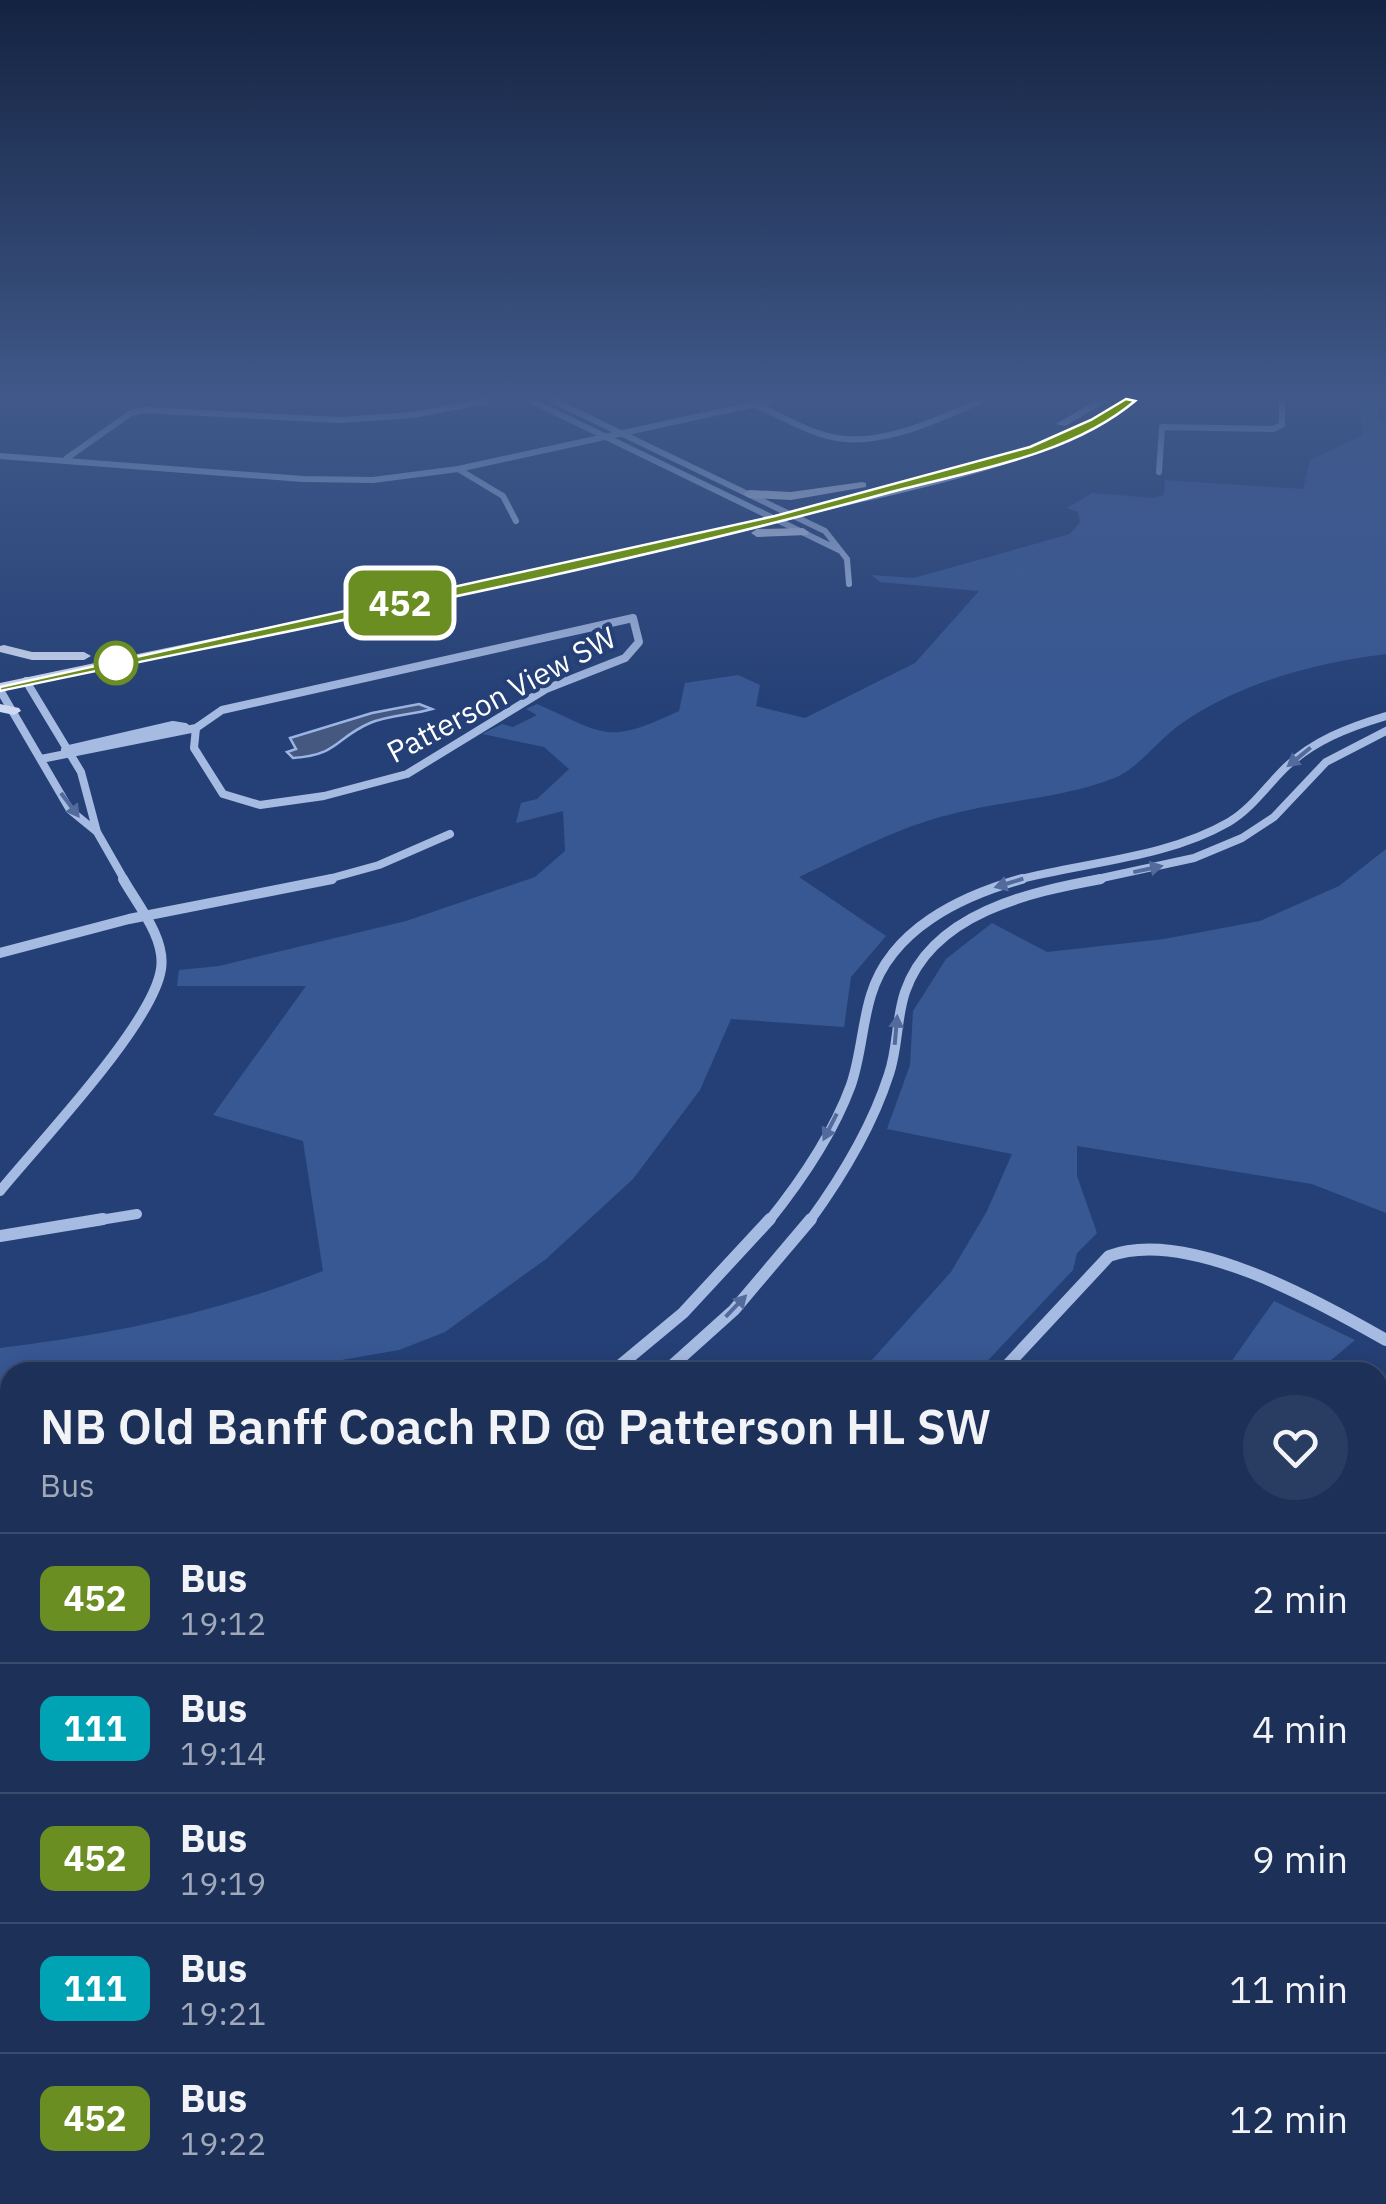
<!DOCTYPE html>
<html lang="en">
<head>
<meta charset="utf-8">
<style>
	:root { --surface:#1c3058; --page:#293c61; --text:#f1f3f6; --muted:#a0a9ba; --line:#3a4b6e }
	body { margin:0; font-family:"IBM Plex Sans",sans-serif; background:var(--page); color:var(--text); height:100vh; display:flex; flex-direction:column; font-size:38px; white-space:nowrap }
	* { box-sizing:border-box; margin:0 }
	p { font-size:32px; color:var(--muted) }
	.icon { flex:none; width:55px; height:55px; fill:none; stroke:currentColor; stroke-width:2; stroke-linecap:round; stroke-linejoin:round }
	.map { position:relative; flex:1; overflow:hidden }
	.sheet { position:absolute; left:0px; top:1362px; width:1388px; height:842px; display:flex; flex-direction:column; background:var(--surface); border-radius:30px 30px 0 0; box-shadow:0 5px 25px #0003,0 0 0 2px var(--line) }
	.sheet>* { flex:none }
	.badge { padding:0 20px; border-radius:15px; font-size:35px; line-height:65px }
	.map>.badge { position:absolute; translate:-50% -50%; box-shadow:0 0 0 5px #fff }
	.round { display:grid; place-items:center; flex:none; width:105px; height:105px; border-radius:52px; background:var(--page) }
	.summary { display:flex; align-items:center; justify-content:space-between; height:170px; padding:0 40px }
	h1 { font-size:48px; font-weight:600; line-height:75px }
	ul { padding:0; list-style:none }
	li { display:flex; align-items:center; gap:30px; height:130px; padding:0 40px; border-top:2px solid var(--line) }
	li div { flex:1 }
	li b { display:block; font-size:38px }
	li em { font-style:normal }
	li .badge { min-width:110px; font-weight:700; text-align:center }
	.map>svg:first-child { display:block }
	.green { fill:#385894 }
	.water { fill:#445880; stroke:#9ab4e3; stroke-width:2.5 }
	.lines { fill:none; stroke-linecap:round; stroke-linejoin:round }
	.street-far4 { stroke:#a6bbe2; stroke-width:6 }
	.street-far3 { stroke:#a6bbe2; stroke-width:8 }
	.street-far2 { stroke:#a6bbe2; stroke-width:10 }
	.street-far1 { stroke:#a6bbe2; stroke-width:12 }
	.street { stroke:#a6bbe2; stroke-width:15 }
	.secondary { fill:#cedaf3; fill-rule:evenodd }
	.oneway { fill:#526b9c }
	.line { fill:#6b8e23; stroke:#fff; stroke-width:2.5 }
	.stop-dot { fill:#fff; stroke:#6b8e23; stroke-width:5 }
	.labels { text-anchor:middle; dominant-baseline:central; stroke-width:8; stroke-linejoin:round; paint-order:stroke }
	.far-street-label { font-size:30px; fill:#fff; stroke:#254076 }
</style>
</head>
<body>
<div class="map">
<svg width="1386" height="2204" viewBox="0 0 1386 2204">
	<rect width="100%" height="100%" fill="#254076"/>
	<path class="green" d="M 1358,401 L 1376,401 L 1379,420 L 1386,421 L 1386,654 C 1314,663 1238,683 1178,726 C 1156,742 1137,770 1112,779 C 1059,799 1002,800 948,815 C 896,828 847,855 799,877 L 886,936 L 851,977 L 844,1027 L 731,1019 L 700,1090 L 633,1179 L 546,1259 L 445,1332 L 399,1350 L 273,1372 L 10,1372 L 10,1392 L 0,1392 L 0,1348 C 111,1335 219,1312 323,1271 L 303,1141 L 213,1115 L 306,986 L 177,986 L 179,970 L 219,966 L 406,921 L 535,877 L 565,851 L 563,811 L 516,823 L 521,803 L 537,799 L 569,769 L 544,747 L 482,734 L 502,724 L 513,727 L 537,715 L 526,709 L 537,704 C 607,735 606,745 679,711 L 685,683 L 738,675 L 760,685 L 756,706 L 805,718 L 915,663 L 979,591 L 880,582 L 871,575 L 914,578 L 1070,534 L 1080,522 L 1078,512 L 1067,508 L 1092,493 L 1153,498 L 1164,495 L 1165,480 L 1303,489 L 1310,460 L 1363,435 Z
		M 1386,849 L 1386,1213 L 1312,1184 L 1077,1146 L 1077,1176 L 1097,1233 L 1077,1253 L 1073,1270 L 977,1372 L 861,1372 L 951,1272 L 987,1211 L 1012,1154 L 887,1129 L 910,1065 L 913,1011 L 946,959 L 992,923 L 1047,952 L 1164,939 L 1260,921 L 1339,886 Z
		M 1274,1301 L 1355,1340 L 1317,1372 L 1224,1372 Z"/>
	<path class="water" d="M 419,704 L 432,709 C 412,715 389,715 370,723 C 335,738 339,755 293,758 L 287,752 L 296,749 L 290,738 L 372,713 Z"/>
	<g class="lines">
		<path class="street-far4" d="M 532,401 L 839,550
			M 554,401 L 825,531 L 847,559 L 849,584
			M 756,405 C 782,416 808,433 837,438 C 884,446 938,419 981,401
			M 0,456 L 303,479 L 373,480 L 458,469 L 769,401
			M 67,458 L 131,413 L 143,410 L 339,420 L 413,415 L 486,401
			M 458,469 L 503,496 L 516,521
			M 1159,472 L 1162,427 L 1273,429 L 1282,425 L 1282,401"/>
		<path class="street-far3" d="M 633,618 L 639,642 L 625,658 L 546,689 L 407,774 L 324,796 L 260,805 L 223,794 L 194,748 L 196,728 L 222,710 Z
			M 26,681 L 81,772 L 97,832
			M 0,690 L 70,810 L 97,832 L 125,881
			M 65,750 L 173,725 L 185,727
			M 41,759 L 196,728
			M 321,881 L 379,865 L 450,834
			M 1013,881 C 1083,862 1165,859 1229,822 C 1251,809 1266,787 1284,769 C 1312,741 1349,727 1386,716
			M 1088,881 L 1194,858 L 1242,838 L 1274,817 L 1326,762 L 1386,731"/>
		<path class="street-far2" d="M 0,953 L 129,919 L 332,879
			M 0,1191 C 39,1143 153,1024 161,969 C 166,938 137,904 123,879
			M 88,1222 L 137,1214
			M 768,1222 C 801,1181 833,1134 851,1085 C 861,1056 862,1024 871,995 C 891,929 961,896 1022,879
			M 809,1222 C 841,1178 872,1127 889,1074 C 898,1048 896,1019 905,992 C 932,913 1030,892 1101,879"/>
		<path class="street-far1" d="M 0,1236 L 103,1219
			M 612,1372 L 683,1313 L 770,1219
			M 665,1372 L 734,1310 L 811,1219
			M 1001,1372 L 1109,1256 C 1186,1227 1318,1301 1386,1340
			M 0,1523 L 10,1522
			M 0,1650 L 10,1633"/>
		<path class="street" d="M 1378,1897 L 1386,1887
			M 460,2195 L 479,2204
			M 243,2204 L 247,2195
			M 1094,2204 L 1103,2195"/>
		<path class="secondary" d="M 1095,401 L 1108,401 L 1065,426 L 1056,424 Z
			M 1122,401 L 1135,401 C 1056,466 892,494 793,518 C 530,581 265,636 0,691 L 0,683 C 250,630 500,581 749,521 C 876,490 1009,469 1122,401 Z
			M 862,482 L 866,483 L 866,487 L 791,500 L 749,498 L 743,494 L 749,490 L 791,492 Z
			M 803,528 L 809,532 L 807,535 L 757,537 L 751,533 L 757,529 Z
			M 4,645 L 32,652 L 84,652 L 91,656 L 84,660 L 32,660 L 0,652 L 0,646 Z
			M 0,704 L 19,708 L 21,711 L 14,715 L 0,712 Z"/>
	</g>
	<defs><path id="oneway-solid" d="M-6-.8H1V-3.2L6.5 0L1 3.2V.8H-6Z" transform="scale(2.5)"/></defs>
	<g class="oneway">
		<use href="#oneway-solid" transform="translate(1299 757) rotate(141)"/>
		<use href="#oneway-solid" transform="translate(70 805) rotate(53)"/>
		<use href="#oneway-solid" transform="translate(1148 869) rotate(-12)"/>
		<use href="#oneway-solid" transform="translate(1009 883) rotate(163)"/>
		<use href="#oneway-solid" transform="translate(896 1030) rotate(-85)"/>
		<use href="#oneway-solid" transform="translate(830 1127) rotate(117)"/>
		<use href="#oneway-solid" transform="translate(736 1306) rotate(-46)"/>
	</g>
	<linearGradient id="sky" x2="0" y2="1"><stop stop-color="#142341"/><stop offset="0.56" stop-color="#40598a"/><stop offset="1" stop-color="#40598a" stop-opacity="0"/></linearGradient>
	<rect width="1386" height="710" fill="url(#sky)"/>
	<path class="line" d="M 1126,399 L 1135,401 C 1067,458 963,472 880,495 C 591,574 294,629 0,691 L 0,687 L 775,516 L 1030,447 L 1091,420 Z"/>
	<circle class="stop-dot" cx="116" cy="663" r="20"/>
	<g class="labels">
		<g class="far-street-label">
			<text transform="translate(501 694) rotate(-28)">Patterson View SW</text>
		</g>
	</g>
</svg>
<b class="badge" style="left:400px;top:603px;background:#6b8e23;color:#fff">452</b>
<section class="sheet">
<div class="summary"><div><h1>NB Old Banff Coach RD @ Patterson HL SW</h1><p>Bus</p></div><a class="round"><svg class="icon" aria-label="heart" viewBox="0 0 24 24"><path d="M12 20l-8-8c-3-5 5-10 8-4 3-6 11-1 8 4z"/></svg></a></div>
<ul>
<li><span class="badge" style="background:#6b8e23;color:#fff">452</span><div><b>Bus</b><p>19:12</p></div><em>2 min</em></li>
<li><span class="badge" style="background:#00a3b4;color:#fff">111</span><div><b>Bus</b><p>19:14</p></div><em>4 min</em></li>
<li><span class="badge" style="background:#6b8e23;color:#fff">452</span><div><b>Bus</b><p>19:19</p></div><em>9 min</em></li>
<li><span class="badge" style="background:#00a3b4;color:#fff">111</span><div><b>Bus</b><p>19:21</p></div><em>11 min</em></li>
<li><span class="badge" style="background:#6b8e23;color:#fff">452</span><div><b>Bus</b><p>19:22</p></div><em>12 min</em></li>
</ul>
</section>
</div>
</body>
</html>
